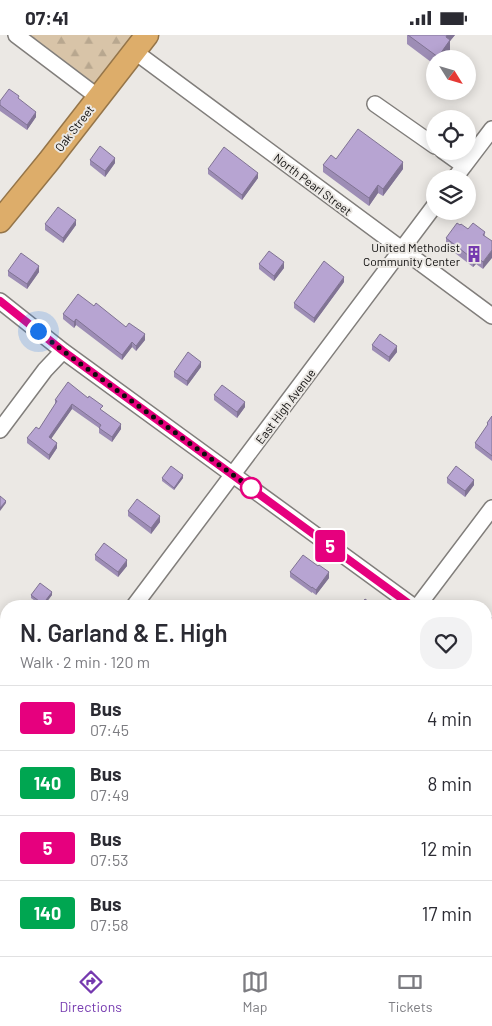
<!DOCTYPE html>
<html lang="en">
<head>
<meta charset="utf-8">
<style>
	:root { --surface:#fff; --page:#f2f2f3; --text:#2b2b33; --muted:#7c7c81; --line:#e1e1e2; --accent:#7539af }
	body { margin:0; font-family:Barlow,sans-serif; background:var(--page); color:var(--text); height:100vh; display:flex; flex-direction:column; font-size:19px; white-space:nowrap }
	* { box-sizing:border-box; margin:0 }
	p { font-size:16px; color:var(--muted) }
	.icon { flex:none; width:28px; height:28px; fill:none; stroke:currentColor; stroke-width:2; stroke-linecap:round; stroke-linejoin:round }
	.map { position:relative; flex:1; overflow:hidden }
	.panel { position:absolute; left:0px; top:565px; width:492px; height:356px; display:flex; flex-direction:column; background:var(--surface); border-radius:20px 20px 0 0; box-shadow:0 2px 12px #0003 }
	.panel>* { flex:none }
	.badge { padding:0 10px; border-radius:4px; font-size:18px; line-height:32px }
	.needle { width:32px; rotate:127deg }
	.fabs { position:absolute; left:426px; top:15px; display:grid; gap:10px }
	.fabs a { display:grid; place-items:center; width:50px; height:50px; border-radius:50%; background:var(--surface); box-shadow:0 2px 12px #0003; font-size:25px }
	.you { position:absolute; width:25px; height:25px; margin:-12px; border:4px solid #fff; border-radius:50%; background:#1a73e8; box-shadow:0 0 0 8px #1a73e833 }
	.map>.badge { position:absolute; translate:-50% -50%; box-shadow:0 0 0 2px #fff }
	.round { display:grid; place-items:center; flex:none; width:52px; height:52px; border-radius:20px; background:var(--page) }
	.head { display:flex; align-items:center; justify-content:space-between; height:85px; padding:0 20px }
	h1 { font-size:24px; font-weight:600; line-height:38px }
	ul { padding:0; list-style:none }
	li { display:flex; align-items:center; gap:15px; height:65px; padding:0 20px; border-top:1px solid var(--line) }
	li div { flex:1 }
	li b { display:block; font-size:19px }
	li em { font-style:normal }
	li .badge { min-width:55px; font-weight:700; text-align:center }
	.status { display:flex; justify-content:space-between; align-items:center; height:35px; padding:0 25px; background:var(--surface); direction:ltr }
	.status svg { height:14px; fill:currentColor }
	.menu { display:flex; justify-content:space-around; align-items:center; height:70px; border-top:1px solid var(--line); background:var(--surface); font-size:14px; color:var(--muted) }
	.menu a { display:grid; justify-items:center; gap:2px }
	.menu .selected { color:var(--accent) }
	.map>svg:first-child { display:block }
	.forest { fill:url(#forest-firs) }
	.lines { fill:none; stroke-linecap:round; stroke-linejoin:round }
	.minor-casing { stroke:#817e7b; stroke-width:18 }
	.highway-casing { stroke:#957549; stroke-width:25 }
	.minor { stroke:#fff; stroke-width:15 }
	.highway { stroke:#ddad6a; stroke-width:22 }
	.wall { fill:#9d8db5 }
	.shaded-wall { fill:#807393 }
	.building { fill:#b7a4d2; stroke:#807393 }
	.line-casing { stroke:#fff; stroke-width:11 }
	.line { stroke:#e6007e; stroke-width:8 }
	.walk { stroke:#0e0d0c; stroke-width:5; stroke-dasharray:0 9 }
	.stop-dot { fill:#fff; stroke:#e6007e; stroke-width:2.5 }
	.labels { text-anchor:middle; dominant-baseline:central; stroke-width:4; stroke-linejoin:round; paint-order:stroke }
	.street-label { font-size:12px; fill:#0e0d0c; stroke:#ebe8e4 }
	.poi-label { font-size:12px; fill:#0e0d0c; stroke:#ebe8e4; text-anchor:end }
</style>
</head>
<body>
<div class="status"><b>07:41</b><svg viewBox="0 0 49 12"><path d="M0 12V9h3v3zM5 12V6h3v6zM10 12V3h3v9zM15 12V0h3v12zM26 1h20v11H26zM47 4h2v5h-2z"/></svg></div>
<div class="map">
<svg width="492" height="921" viewBox="0 0 492 921">
	<defs>
		<pattern id="forest-firs" width="22" height="20" patternUnits="userSpaceOnUse" patternTransform="scale(1.25)"><rect width="22" height="20" fill="#d8c4a8"/><path d="M5 1l3.5 6h-7zM16 11l3.5 6h-7z" fill="#b8a78f"/></pattern>
	</defs>
	<rect width="100%" height="100%" fill="#ebe8e4"/>
	<path class="forest" d="M 16,0 L 147,0 L 98,62 Z
		M 486,839 L 492,843 L 492,921 L 346,921 L 351,915 L 486,915 Z"/>
	<g class="lines">
		<g class="minor-casing">
			<path id="minor" d="M 16,0 L 98,62
				M 134,16 L 492,281
				M 375,69 L 435,111
				M 443,116 L 464,131
				M 454,144 L 492,94
				M 0,266 L 63,316 L 413,571
				M 0,395 L 45,335 L 63,316
				M 134,571 L 435,170
				M 418,571 L 492,473
				M 486,625 L 492,629
				M 0,750 L 6,742
				M 156,921 L 160,915"/>
		</g>
		<g class="highway-casing">
			<path id="highway" d="M 0,186 L 49,126 L 147,0"/>
		</g>
		<use href="#minor" class="minor"/>
		<use href="#highway" class="highway"/>
	</g>
	<path class="wall" d="M 407,0 L 455,0 L 450,6 L 450,15 L 444,24 L 435,24 L 435,30 L 407,9 Z
		M 19,64 L 36,82 L 27,95 L 0,76 L 0,66 Z
		M 336,124 L 403,134 L 383,161 L 378,158 L 369,171 L 323,137 L 323,130 Z
		M 90,125 L 115,128 L 105,142 L 90,130 Z
		M 208,134 L 258,143 L 242,165 L 208,139 Z
		M 45,189 L 76,190 L 63,208 L 45,195 Z
		M 460,190 L 468,194 L 485,197 L 483,234 L 476,229 L 473,232 L 446,211 L 446,203 Z
		M 259,229 L 284,233 L 274,246 L 259,234 Z
		M 8,236 L 39,237 L 27,254 L 8,241 Z
		M 344,247 L 314,288 L 294,273 L 294,268 Z
		M 94,271 L 145,305 L 136,316 L 132,312 L 122,325 L 76,290 L 74,293 L 63,284 L 63,279 Z
		M 372,310 L 397,317 L 389,327 L 372,315 Z
		M 201,332 L 187,351 L 174,342 L 174,337 Z
		M 214,360 L 245,372 L 237,383 L 214,365 Z
		M 55,365 L 103,376 L 121,394 L 112,407 L 99,398 L 99,393 L 72,374 L 51,403 L 57,413 L 49,425 L 27,408 L 27,403 L 39,394 L 55,370 Z
		M 492,381 L 492,426 L 475,413 L 475,408 L 487,391 L 487,388 Z
		M 162,443 L 183,443 L 174,455 L 162,446 Z
		M 447,443 L 474,450 L 465,462 L 447,448 Z
		M 128,476 L 160,487 L 151,499 L 128,481 Z
		M 95,520 L 127,531 L 118,542 L 95,525 Z
		M 290,537 L 329,543 L 316,560 L 312,557 L 312,558 L 290,542 Z
		M 31,560 L 52,560 L 44,571 L 42,571 L 31,563 Z
		M 492,582 L 492,593 L 489,591 L 489,586 Z
		M 181,915 L 251,915 L 259,921 L 182,921 L 181,920 Z"/>
	<path class="shaded-wall" d="M 447,0 L 455,0 L 450,6 L 450,15 L 444,24 L 438,24 L 438,22 Z
		M 36,77 L 36,82 L 27,95 L 27,90 Z
		M 115,123 L 115,128 L 105,142 L 105,136 Z
		M 403,127 L 403,134 L 383,161 L 383,154 Z
		M 258,138 L 258,143 L 242,165 L 242,160 Z
		M 378,150 L 378,158 L 369,171 L 369,163 Z
		M 76,185 L 76,190 L 63,208 L 63,203 Z
		M 492,215 L 492,223 L 483,234 L 483,227 Z
		M 476,221 L 476,229 L 473,232 L 473,224 Z
		M 284,227 L 284,233 L 274,246 L 274,241 Z
		M 39,231 L 39,237 L 27,254 L 27,249 Z
		M 344,242 L 344,247 L 314,288 L 314,283 Z
		M 76,284 L 76,290 L 74,293 L 74,287 Z
		M 145,299 L 145,305 L 136,316 L 136,311 Z
		M 132,307 L 132,312 L 122,325 L 122,320 Z
		M 397,311 L 397,317 L 389,327 L 389,322 Z
		M 201,327 L 201,332 L 187,351 L 187,346 Z
		M 245,367 L 245,372 L 237,383 L 237,377 Z
		M 72,369 L 72,374 L 49,407 L 49,402 Z
		M 121,389 L 121,394 L 112,407 L 112,402 Z
		M 57,408 L 57,413 L 49,425 L 49,420 Z
		M 183,440 L 183,443 L 174,455 L 174,453 Z
		M 474,445 L 474,450 L 465,462 L 465,456 Z
		M 6,466 L 6,468 L 0,476 L 0,473 Z
		M 160,481 L 160,487 L 151,499 L 151,493 Z
		M 127,525 L 127,531 L 118,542 L 118,537 Z
		M 329,537 L 329,543 L 316,560 L 316,555 Z
		M 52,557 L 52,560 L 43,571 L 43,569 Z
		M 6,677 L 6,682 L 0,690 L 0,685 Z"/>
	<path class="building" d="M 408,0 L 447,0 L 446,2 L 450,5 L 438,22 Z
		M 9,54 L 19,61 L 18,63 L 36,77 L 27,90 L 0,70 L 0,66 Z
		M 358,94 L 403,127 L 383,154 L 378,150 L 369,163 L 323,130 L 331,120 L 336,124 Z
		M 100,111 L 115,123 L 105,136 L 90,125 Z
		M 224,112 L 258,138 L 242,160 L 208,134 Z
		M 58,172 L 76,185 L 63,203 L 45,189 Z
		M 457,188 L 460,190 L 461,189 L 468,194 L 473,188 L 485,197 L 483,200 L 492,206 L 492,215 L 483,227 L 476,221 L 473,224 L 446,203 Z
		M 269,216 L 284,227 L 274,241 L 259,229 Z
		M 21,218 L 39,231 L 27,249 L 8,236 Z
		M 324,226 L 344,242 L 314,283 L 294,268 Z
		M 78,259 L 94,271 L 96,268 L 126,292 L 129,288 L 145,299 L 136,311 L 132,307 L 122,320 L 76,284 L 74,287 L 63,279 Z
		M 380,299 L 397,311 L 389,322 L 372,310 Z
		M 188,317 L 201,327 L 187,346 L 174,337 Z
		M 68,347 L 88,363 L 89,361 L 103,371 L 100,374 L 121,389 L 112,402 L 99,393 L 101,390 L 72,369 L 49,402 L 57,408 L 49,420 L 27,403 L 36,392 L 39,394 L 57,366 L 55,365 Z
		M 222,350 L 245,367 L 237,377 L 214,360 Z
		M 492,381 L 492,421 L 475,408 L 488,389 L 487,388 Z
		M 171,431 L 183,440 L 174,453 L 162,443 Z
		M 456,431 L 474,445 L 465,456 L 447,443 Z
		M 0,461 L 6,466 L 0,473 Z
		M 137,464 L 160,481 L 151,493 L 128,476 Z
		M 104,508 L 127,525 L 118,537 L 95,520 Z
		M 303,520 L 318,531 L 319,530 L 329,537 L 316,555 L 312,552 L 312,553 L 290,537 Z
		M 40,548 L 52,557 L 43,569 L 31,560 Z
		M 365,564 L 375,571 L 360,571 Z
		M 492,582 L 492,588 L 489,586 Z
		M 0,670 L 6,675 L 6,677 L 0,685 Z
		M 181,915 L 251,915 L 259,920 L 230,921 L 222,915 L 221,917 L 219,916 L 215,921 L 190,921 Z"/>
	<g class="lines">
		<g class="line-casing">
			<path id="line" d="M 0,266 L 63,316 L 412,571"/>
		</g>
		<use href="#line" class="line"/>
		<path class="walk" d="M 38,296 L 63,316 L 251,453"/>
	</g>
	<defs>
		<g id="building-bare" transform="scale(1.35)"><path d="M-4-6H4V6H1V3H-1V6H-4ZM-2.5-4.3h1.7v1.8h-1.7ZM.8-4.3h1.7v1.8H.8ZM-2.5-1h1.7V.8h-1.7ZM.8-1h1.7V.8H.8Z" fill="#7539af" stroke="#ebe8e4" stroke-width="2.5" paint-order="stroke"/></g>
	</defs>
	<g fill-rule="evenodd">
		<use href="#building-bare" x="474" y="219"/>
	</g>
	<circle class="stop-dot" cx="251" cy="453" r="10"/>
	<g class="labels">
		<g class="street-label">
			<text transform="translate(74 93) rotate(-52)">Oak Street</text>
			<text transform="translate(313 149) rotate(37)">North Pearl Street</text>
			<text transform="translate(285 371) rotate(-53)">East High Avenue</text>
		</g>
		<g class="poi-label">
			<text x="460" y="212">United Methodist<tspan x="460" dy="14">Community Center</tspan></text>
		</g>
	</g>
</svg>
<div class="fabs">
<a><svg class="needle" viewBox="-14 -14 28 28"><path d="M0-13l5 13h-10z" fill="#e53935"/><path d="M0 13l5-13h-10z" fill="#7c7c81"/></svg></a>
<a><svg class="icon" aria-label="locate" viewBox="0 0 24 24"><circle cx="12" cy="12" r="6"/><path d="M12 2v4M12 18v4M2 12h4M18 12h4"/></svg></a>
<a><svg class="icon" aria-label="layers" viewBox="0 0 24 24"><path d="M12 4l9 5-9 5-9-5zM3 14l9 5 9-5"/></svg></a>
</div>
<div class="you" style="left:38px;top:296px"></div>
<b class="badge" style="left:330px;top:511px;background:#e6007e;color:#fff">5</b>
<section class="panel">
<div class="head"><div><h1>N. Garland &amp; E. High</h1><p>Walk · 2 min · 120 m</p></div><a class="round"><svg class="icon" aria-label="heart" viewBox="0 0 24 24"><path d="M12 20l-8-8c-3-5 5-10 8-4 3-6 11-1 8 4z"/></svg></a></div>
<ul>
<li><span class="badge" style="background:#e6007e;color:#fff">5</span><div><b>Bus</b><p>07:45</p></div><em>4 min</em></li>
<li><span class="badge" style="background:#00a651;color:#fff">140</span><div><b>Bus</b><p>07:49</p></div><em>8 min</em></li>
<li><span class="badge" style="background:#e6007e;color:#fff">5</span><div><b>Bus</b><p>07:53</p></div><em>12 min</em></li>
<li><span class="badge" style="background:#00a651;color:#fff">140</span><div><b>Bus</b><p>07:58</p></div><em>17 min</em></li>
</ul>
</section>
</div>
<nav class="menu">
<a class="selected"><svg class="icon" aria-label="directions" viewBox="0 0 24 24"><path d="M12 3l9 9-9 9-9-9zM9 14v-3h6M13 9l2 2-2 2"/></svg>Directions</a>
<a><svg class="icon" aria-label="map" viewBox="0 0 24 24"><path d="M3 6l6-2 6 2 6-2v14l-6 2-6-2-6 2zM9 4v14M15 6v14"/></svg>Map</a>
<a><svg class="icon" aria-label="tickets" viewBox="0 0 24 24"><path d="M3 7h18v10H3zM15 7v10"/></svg>Tickets</a>
</nav>
</body>
</html>
